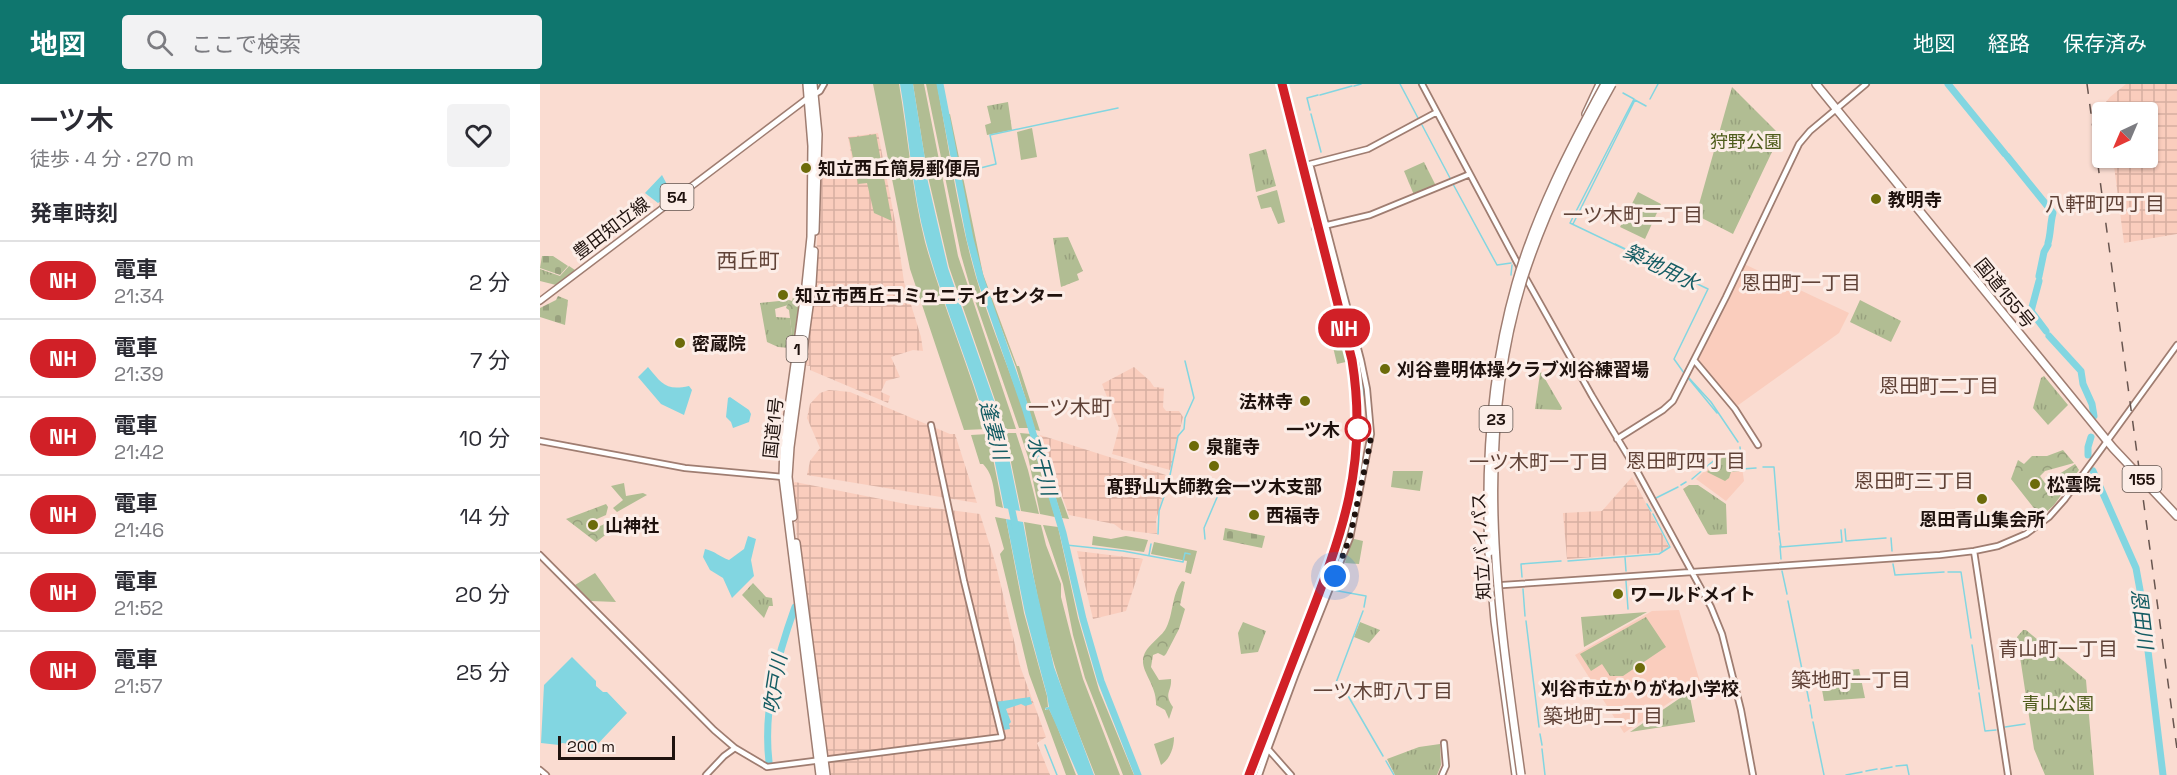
<!DOCTYPE html>
<html lang="ja">
<head>
<meta charset="utf-8">
<style>
	:root { --surface:#fff; --page:#f2f2f3; --text:#2b2b33; --muted:#7c7c81; --line:#e1e1e2; --accent:#0f766e }
	body { margin:0; font-family:"Space Grotesk","Noto Sans JP",sans-serif; background:var(--page); color:var(--text); height:100vh; display:flex; flex-direction:column; font-size:22px; white-space:nowrap }
	* { box-sizing:border-box; margin:0 }
	p { font-size:20px; color:var(--muted) }
	.icon { flex:none; width:33px; height:33px; fill:none; stroke:currentColor; stroke-width:2; stroke-linecap:round; stroke-linejoin:round }
	.map { position:relative; flex:1; overflow:hidden }
	.panel { display:flex; flex-direction:column; background:var(--surface); width:540px }
	.panel>* { flex:none }
	.badge { padding:0 12px; border-radius:20px; font-size:21px; line-height:39px }
	.needle { width:39px; rotate:224deg }
	.tools { position:absolute; left:1552px; top:18px; display:grid; gap:12px }
	.tools a { display:grid; place-items:center; width:66px; height:66px; border-radius:6px; background:var(--surface); box-shadow:0 2px 4px #0004; font-size:30px }
	.scale { position:absolute; left:18px; bottom:15px; width:117px; box-sizing:border-box; padding-left:6px; border:3px solid #1f120e; border-top:0; font-size:16px; line-height:21px; white-space:nowrap; color:#1f120e; -webkit-text-stroke:4px #fcede7; paint-order:stroke }
	.you { position:absolute; width:30px; height:30px; margin:-15px; border:4px solid #fff; border-radius:50%; background:#1a73e8; box-shadow:0 0 0 9px #1a73e833 }
	.map>.badge { position:absolute; translate:-50% -50%; box-shadow:0 0 0 3px #fff }
	h2 { padding:0 30px; font-size:22px; line-height:54px }
	.round { display:grid; place-items:center; flex:none; width:63px; height:63px; border-radius:6px; background:var(--page) }
	.overview { display:flex; align-items:center; justify-content:space-between; height:102px; padding:0 30px }
	h1 { font-size:28px; font-weight:600; line-height:45px }
	ul { padding:0; list-style:none }
	li { display:flex; align-items:center; gap:18px; height:78px; padding:0 30px; border-top:2px solid var(--line) }
	li div { flex:1 }
	li b { display:block; font-size:22px }
	li em { font-style:normal }
	li .badge { min-width:66px; font-weight:700; text-align:center }
	header { display:flex; align-items:center; gap:36px; box-sizing:border-box; height:84px; padding:0 30px; background:var(--accent); color:#fff }
	header strong { font-size:28px }
	nav { display:flex; gap:33px; margin-inline-start:auto; font-size:21px }
	.search { width:420px; height:54px; background:var(--page); display:flex; align-items:center; gap:15px; box-sizing:border-box; padding:0 21px; border-radius:6px; color:var(--muted); font-size:22px }
	main { display:flex; flex:1; min-height:0 }
	.map>svg:first-child { display:block }
	.built { fill:#facdbd }
	.industrial { fill:url(#industrial-grid) }
	.grass { fill:#b1bd93 }
	.forest { fill:url(#forest-crowns) }
	.cemetery { fill:url(#cemetery-stones) }
	.park { fill:url(#park-tufts) }
	.water { fill:#82d6e1 }
	.lines { fill:none; stroke-linecap:round; stroke-linejoin:round }
	.stream { stroke:#82d6e1; stroke-width:1.5 }
	.river { stroke:#82d6e1; stroke-width:7 }
	.minor-casing { stroke:#9f7d71; stroke-width:8 }
	.major-casing { stroke:#9f7d71; stroke-width:8 }
	.highway-casing { stroke:#9f7d71; stroke-width:10 }
	.minor { stroke:#fff; stroke-width:4.5 }
	.major { stroke:#fff; stroke-width:5 }
	.highway { stroke:#fff; stroke-width:7 }
	.rail { stroke:#68554f; stroke-width:1.5; stroke-dasharray:10 10; stroke-linecap:butt }
	.highway-bridge-casing { stroke:#9f7d71; stroke-width:10; stroke-linecap:butt }
	.highway-bridge { stroke:#fff; stroke-width:7 }
	.line-casing { stroke:#fff; stroke-width:14 }
	.line { stroke:#d12027; stroke-width:9 }
	.walk { stroke:#1f120e; stroke-width:6; stroke-dasharray:0 10.8 }
	.poi-dot { fill:#6c6b0a; stroke:#fcede7; stroke-width:2 }
	.stop-dot { fill:#fff; stroke:#d12027; stroke-width:3 }
	.labels { text-anchor:middle; dominant-baseline:central; stroke-width:6; stroke-linejoin:round; paint-order:stroke }
	.shield { fill:#fcede7; stroke:#61544f; stroke-width:1.5 }
	.shield-label { font-size:16px; font-weight:bold; fill:#1f120e }
	.park-label { font-size:18px; fill:#4d5b1a; stroke:#fcede7 }
	.poi-label { font-size:18px; font-weight:bold; fill:#1f120e; stroke:#fcede7; text-anchor:start }
	.street-label { font-size:18px; fill:#1f120e; stroke:#fcede7 }
	.stop-label { font-size:18px; font-weight:bold; fill:#1f120e; stroke:#fcede7; text-anchor:end }
	.neighbourhood-label { font-size:20px; fill:#604237; stroke:#fcede7 }
	.water-label { font-size:20px; font-style:italic; fill:#145c63; stroke:#fcede7 }
	.quarter-label { font-size:21px; fill:#604237; stroke:#fcede7 }
</style>
</head>
<body>
<header>
<strong>地図</strong>
<div class="search"><svg class="icon" aria-label="search" viewBox="0 0 24 24"><circle cx="10" cy="10" r="6"/><path d="M15 15l6 6"/></svg>ここで検索</div>
<nav><a>地図</a><a>経路</a><a>保存済み</a></nav>
</header>
<main>
<section class="panel">
<div class="overview"><div><h1>一ツ木</h1><p>徒歩 · 4 分 · 270 m</p></div><a class="round"><svg class="icon" aria-label="heart" viewBox="0 0 24 24"><path d="M12 20l-8-8c-3-5 5-10 8-4 3-6 11-1 8 4z"/></svg></a></div>
<h2>発車時刻</h2>
<ul>
<li><span class="badge" style="background:#d12027;color:#fff">NH</span><div><b>電車</b><p>21:34</p></div><em>2 分</em></li>
<li><span class="badge" style="background:#d12027;color:#fff">NH</span><div><b>電車</b><p>21:39</p></div><em>7 分</em></li>
<li><span class="badge" style="background:#d12027;color:#fff">NH</span><div><b>電車</b><p>21:42</p></div><em>10 分</em></li>
<li><span class="badge" style="background:#d12027;color:#fff">NH</span><div><b>電車</b><p>21:46</p></div><em>14 分</em></li>
<li><span class="badge" style="background:#d12027;color:#fff">NH</span><div><b>電車</b><p>21:52</p></div><em>20 分</em></li>
<li><span class="badge" style="background:#d12027;color:#fff">NH</span><div><b>電車</b><p>21:57</p></div><em>25 分</em></li>
</ul>
</section>
<div class="map">
<svg width="1637" height="691" viewBox="0 0 1637 691">
	<defs>
		<pattern id="industrial-grid" width="8" height="8" patternUnits="userSpaceOnUse" patternTransform="scale(1.5)"><rect width="8" height="8" fill="#facdbd"/><path d="M0 4h8M4 0v8" fill="none" stroke="#d6afa1"/></pattern>
		<pattern id="forest-crowns" width="20" height="18" patternUnits="userSpaceOnUse" patternTransform="scale(1.5)"><rect width="20" height="18" fill="#b1bd93"/><path d="M2 6a3 3 0 1 1 6 0M12 15a3 3 0 1 1 6 0" fill="none" stroke="#98a17e"/></pattern>
		<pattern id="cemetery-stones" width="16" height="16" patternUnits="userSpaceOnUse" patternTransform="scale(1.5)"><rect width="16" height="16" fill="#b1bd93"/><path d="M2 7V4a2 2 0 0 1 4 0v3zM10 15v-3a2 2 0 0 1 4 0v3z" fill="#98a17e"/></pattern>
		<pattern id="park-tufts" width="24" height="20" patternUnits="userSpaceOnUse" patternTransform="scale(1.5)"><rect width="24" height="20" fill="#b1bd93"/><path d="M3 7l-1-3M5 7V3M7 7l1-3M15 17l-1-3M17 17v-4M19 17l1-3" fill="none" stroke="#98a17e"/></pattern>
	</defs>
	<rect width="100%" height="100%" fill="#fadcd1"/>
	<path class="built" d="M 1204,180 L 1309,229 L 1299,249 L 1197,322 L 1158,275 Z
		M 1183,370 L 1200,370 L 1204,397 L 1186,417 L 1156,395 Z
		M 1139,526 L 1160,598 L 1084,649 L 1035,571 L 1112,527 Z"/>
	<path class="industrial" d="M 1586,0 L 1637,0 L 1637,150 L 1584,159 L 1573,74 L 1608,74 L 1608,28 L 1567,28 L 1566,18 L 1570,13 Z
		M 338,49 L 356,142 L 364,198 L 381,253 L 383,267 L 373,266 L 351,273 L 360,293 L 346,297 L 341,308 L 350,312 L 348,319 L 270,286 L 270,282 L 265,281 L 275,202 L 280,92 L 315,90 L 308,53 Z
		M 594,283 L 610,297 L 614,303 L 624,304 L 623,323 L 626,327 L 639,327 L 643,333 L 630,386 L 572,370 L 579,344 L 562,300 Z
		M 289,306 L 310,308 L 410,350 L 415,350 L 437,419 L 267,391 L 270,377 L 280,364 L 267,334 L 270,320 L 280,309 Z
		M 500,351 L 629,392 L 616,436 L 617,450 L 582,446 L 574,440 L 529,431 Z
		M 1092,393 L 1129,463 L 1121,468 L 1027,475 L 1023,429 L 1062,427 Z
		M 255,398 L 371,421 L 440,430 L 456,481 L 480,582 L 506,653 L 497,659 L 510,691 L 291,691 L 257,454 L 252,401 Z
		M 537,467 L 603,475 L 586,527 L 553,535 Z"/>
	<path class="grass" d="M 333,0 L 359,0 C 368,52 372,106 385,158 C 403,222 429,282 447,345 L 424,346 L 370,185 Z
		M 373,0 L 384,0 L 418,172 L 476,345 L 465,345 L 409,183 L 386,84 L 389,75 L 385,75 Z
		M 386,0 L 397,0 C 409,64 418,130 436,193 C 451,244 473,293 489,344 L 479,344 L 429,199 L 421,171 Z
		M 410,30 L 443,190 L 477,282 L 479,282 L 500,347 L 495,346 L 476,283 L 441,191 L 432,159 L 407,31 Z
		M 492,44 L 497,73 L 481,76 L 477,48 Z
		M 336,50 L 352,137 L 334,129 L 327,99 L 318,100 L 309,54 Z
		M 1098,108 L 1121,120 L 1105,155 L 1080,143 Z
		M 806,259 L 810,277 L 797,280 L 793,263 Z
		M 465,349 L 476,349 L 488,386 L 499,430 L 481,427 Z
		M 480,349 L 491,350 L 515,433 L 500,430 L 488,373 Z
		M 448,350 L 463,424 L 456,422 C 454,408 454,391 443,380 L 440,380 L 431,351 Z
		M 496,351 L 499,352 L 529,435 L 522,434 Z
		M 84,399 L 86,412 L 103,409 L 107,411 L 77,428 L 73,424 L 83,416 L 71,402 Z
		M 455,433 L 466,435 L 484,529 L 507,612 L 508,623 L 505,624 L 505,626 L 509,625 L 515,637 L 536,691 L 526,691 L 489,590 L 460,470 L 464,465 Z
		M 484,438 L 501,441 L 506,461 L 521,500 L 521,513 L 531,552 L 543,595 L 580,691 L 555,691 C 541,655 526,619 515,583 C 501,536 492,486 484,438 Z
		M 503,441 L 518,443 L 538,534 L 559,606 L 594,691 L 583,691 L 545,594 L 533,551 L 523,500 Z
		M 553,452 L 571,455 L 586,452 L 608,456 L 604,468 L 552,461 Z
		M 810,454 L 823,457 L 819,480 L 805,479 Z
		M 614,458 L 657,467 L 651,490 L 645,488 L 647,477 L 611,470 Z
		M 55,489 L 76,518 L 51,517 L 35,501 Z
		M 634,653 C 634,664 630,675 621,681 L 614,660 Z"/>
	<path class="forest" d="M 254,210 L 258,210 L 256,220 L 260,221 L 254,268 L 250,264 L 252,251 L 249,226 L 246,224 L 249,216 L 252,217 Z
		M 1523,366 L 1534,379 L 1505,387 L 1500,392 L 1505,399 L 1535,380 L 1539,386 L 1514,421 L 1501,433 L 1471,395 L 1478,376 L 1484,380 L 1492,372 L 1507,372 Z
		M 66,420 L 68,423 L 66,431 L 50,438 L 53,445 L 67,439 L 69,443 L 68,449 L 56,458 L 26,435 Z
		M 642,497 L 645,498 L 640,521 L 645,525 L 639,545 L 626,570 L 624,572 L 618,569 L 613,571 L 611,583 L 619,596 L 631,595 C 632,608 623,609 633,623 L 629,635 L 625,626 L 616,621 C 617,602 602,589 603,576 C 604,563 618,556 625,546 C 634,531 631,511 642,497 Z"/>
	<path class="cemetery" d="M 2,172 L 13,172 L 28,182 L 20,191 L 0,184 Z
		M 18,212 L 28,216 L 25,241 L 0,233 L 0,224 L 16,216 Z
		M 685,444 L 725,452 L 722,464 L 683,456 Z"/>
	<path class="park" d="M 1192,3 L 1240,51 L 1193,150 L 1156,131 Z
		M 468,18 L 472,46 L 447,51 L 445,41 L 451,39 L 447,22 Z
		M 726,65 L 736,102 L 716,108 L 709,70 Z
		M 884,78 L 896,102 L 874,111 L 864,87 Z
		M 737,106 L 745,138 L 738,140 L 731,123 L 721,125 L 717,112 Z
		M 528,153 L 543,187 L 537,190 L 539,196 L 521,203 L 513,154 Z
		M 29,182 L 35,186 L 16,201 L 0,197 L 0,185 L 20,192 Z
		M 249,216 L 248,221 L 235,225 L 236,233 L 250,234 L 252,251 L 250,264 L 238,263 L 227,258 L 220,219 Z
		M 1320,216 L 1361,237 L 1351,258 L 1310,238 Z
		M 1001,288 L 1022,324 L 1021,326 L 995,325 L 1000,289 Z
		M 1504,292 L 1528,321 L 1508,341 L 1493,324 L 1501,294 Z
		M 1184,372 L 1198,372 L 1200,387 L 1191,388 L 1189,394 L 1185,397 L 1167,388 Z
		M 853,387 L 883,387 L 880,407 L 851,403 Z
		M 1149,401 L 1158,401 L 1186,420 L 1187,450 L 1170,451 L 1168,450 L 1143,405 Z
		M 213,499 L 226,513 L 232,514 L 233,522 L 229,522 L 224,534 L 202,511 Z
		M 1107,528 L 1044,563 L 1041,533 Z
		M 1106,533 L 1126,563 L 1083,592 L 1070,592 L 1062,580 L 1051,587 L 1040,570 Z
		M 703,538 L 726,547 L 718,568 L 701,570 L 698,549 Z
		M 820,538 L 840,546 L 829,559 L 814,553 Z
		M 1483,546 L 1486,546 L 1546,596 L 1554,691 L 1505,691 L 1494,665 L 1477,553 Z
		M 1319,585 L 1325,614 L 1284,617 L 1279,589 Z
		M 1149,608 L 1155,638 L 1090,648 Z
		M 900,660 L 901,681 L 897,691 L 855,691 L 847,675 L 879,663 Z"/>
	<path class="water" d="M 360,0 L 373,0 L 385,75 L 389,75 L 385,85 L 408,184 L 464,345 L 448,345 C 430,282 403,221 386,158 C 372,106 369,52 360,0 Z
		M 122,91 L 132,110 L 118,119 L 105,109 Z
		M 108,283 C 122,300 126,307 149,302 L 152,306 L 144,331 L 121,320 L 98,293 Z
		M 190,313 L 209,326 L 211,330 L 209,338 L 193,344 L 191,338 L 186,333 L 188,314 Z
		M 449,349 L 464,349 L 480,427 L 464,424 Z
		M 466,435 L 483,438 L 492,486 L 514,583 L 554,691 L 538,691 L 509,625 L 506,626 L 505,624 L 509,623 L 507,611 L 485,529 Z
		M 208,452 L 216,455 L 211,476 L 214,492 L 192,514 L 183,494 L 170,486 L 163,473 L 165,465 C 175,467 180,473 189,476 L 204,465 Z
		M 32,573 L 56,597 L 56,602 L 63,608 L 67,608 L 87,629 L 53,665 L 34,663 L 31,660 L 22,659 L 19,661 L 1,659 L 4,601 Z
		M 490,613 L 492,620 L 485,622 L 481,620 L 466,625 L 471,638 L 469,640 L 470,645 L 463,646 L 456,618 Z"/>
	<g class="lines">
		<path class="stream" d="M 860,0 L 878,34
			M 814,2 L 821,0
			M 1083,9 L 1094,15 L 1030,139 L 1168,205 L 1134,275 L 1144,289
			M 780,11 L 812,2
			M 1110,15 L 1118,0
			M 770,26 L 767,14 L 778,11
			M 771,30 L 781,68
			M 882,41 L 910,94
			M 767,84 L 782,139
			M 417,90 L 456,80 L 450,51 L 578,24
			M 913,100 L 957,181 L 971,179
			M 1033,140 L 1095,16 L 1106,22
			M 784,146 L 825,314
			M 1075,160 L 1154,198
			M 971,191 L 972,181
			M 1149,294 L 1171,318 L 1198,358
			M 1149,295 L 1177,329
			M 1200,363 L 1202,385 L 1216,384
			M 1223,383 L 1234,383 L 1239,446
			M 1152,395 L 1184,368
			M 1141,401 L 1146,398
			M 1116,414 L 1138,403
			M 1107,420 L 1111,427
			M 1305,445 L 1306,457 L 1346,454
			M 1239,449 L 1241,463 L 1302,458 L 1301,446
			M 618,450 L 619,427 L 628,401 L 638,352 L 644,345 L 645,334 L 654,314 L 645,277
			M 1351,454 L 1352,467
			M 665,455 L 664,444 L 681,404
			M 526,461 L 583,467 L 643,478 L 645,469 L 650,470
			M 1240,462 L 1241,475
			M 609,471 L 611,460
			M 1085,473 L 1086,487
			M 1028,477 L 1119,470 L 1130,463 L 1113,430
			M 1353,480 L 1355,491 L 1404,488
			M 1242,487 L 1247,510
			M 1408,488 L 1421,488 L 1431,554
			M 982,493 L 981,480 L 1021,477
			M 1086,497 L 1088,525
			M 786,503 L 811,438 L 820,391
			M 983,505 L 985,532
			M 793,506 L 826,512 L 824,523
			M 1248,517 L 1265,600
			M 986,537 L 999,643
			M 1432,561 L 1439,605
			M 1267,607 L 1269,617
			M 803,608 L 794,604 L 823,527
			M 1439,609 L 1445,647 L 1456,646
			M 807,610 L 843,672
			M 1270,621 L 1272,634
			M 1273,638 L 1284,691
			M 1465,643 L 1485,640
			M 1000,650 L 1002,661
			M 505,661 L 517,691
			M 1002,665 L 1005,691
			M 846,677 L 854,691
			M 1356,682 L 1367,681 L 1369,691
			M 1341,685 L 1352,683
			M 1326,687 L 1337,685
			M 1306,691 L 1322,688"/>
		<path class="river" d="M 400,0 L 430,155 L 441,196 L 485,323 L 523,449 L 543,535 L 561,597 L 598,691
			M 1408,0 L 1465,70
			M 1467,72 L 1513,129 C 1510,140 1511,149 1508,159
			M 1499,192 L 1504,168 L 1508,161
			M 1499,197 L 1491,227 L 1506,247
			M 1509,252 L 1541,287 L 1543,300 L 1552,320 L 1554,332
			M 1548,371 L 1548,363 L 1551,353
			M 1553,387 L 1596,484 L 1602,517 L 1623,691
			M 470,417 L 476,445
			M 229,678 C 223,625 237,573 255,523"/>
		<g class="minor-casing">
			<path id="minor" d="M 882,0 L 979,182 L 1052,312 L 1097,387 L 1171,523 L 1182,550 L 1201,626 L 1213,691
				M 275,10 L 280,7 L 284,0
				M 775,144 L 830,131 L 930,90
				M 1154,276 L 1195,325 L 1218,361
				M 1077,355 L 1123,326 L 1133,317 L 1186,213 L 1259,60 L 1270,47 L 1326,0
				M 0,357 L 145,384 L 243,393
				M 1434,467 L 1468,691
				M 0,471 L 174,646 L 195,664 L 227,683 L 462,653 L 424,497 L 391,341
				M 963,501 L 1400,471 L 1434,467 L 1458,462 L 1486,450 L 1509,433 L 1525,415 L 1637,261
				M 0,686 L 6,691
				M 166,691 L 184,672 L 195,664
				M 719,691 L 728,665
				M 751,691 L 728,665 L 755,592 L 810,454 L 831,350 L 827,305 L 821,276 L 770,80 L 828,65 L 897,28
				M 902,691 L 906,682 L 904,659"/>
		</g>
		<g class="major-casing">
			<path id="major" d="M 0,217 L 268,14"/>
		</g>
		<g class="highway-casing">
			<path id="highway" d="M 267,0 L 272,62 L 271,153 L 266,201 L 244,359 L 243,393 L 280,691
				M 273,0 L 278,50 L 275,147
				M 1276,0 L 1573,364 L 1637,432
				M 1046,30 L 1060,0
				M 253,433 L 248,393 L 250,363 L 272,200 L 274,167
				M 256,459 L 286,691
				M 949,468 L 955,537 L 976,691"/>
		</g>
		<use href="#minor" class="minor"/>
		<use href="#major" class="major"/>
		<use href="#highway" class="highway"/>
		<path class="rail" d="M 1547,0 L 1637,665
			M 709,691 C 728,643 746,594 765,546 C 802,449 829,382 812,276 L 742,0"/>
		<g class="highway-bridge-casing">
			<path id="highway-bridge" d="M 949,468 C 945,378 951,288 976,200 C 996,130 1030,64 1065,0
				M 981,691 C 958,524 932,360 983,195 C 1005,126 1037,62 1072,0"/>
		</g>
		<use href="#highway-bridge" class="highway-bridge"/>
	</g>
	<g class="lines">
		<g class="line-casing">
			<path id="line" d="M 709,691 C 728,643 746,594 765,546 C 802,450 829,381 812,276 L 742,0"/>
		</g>
		<use href="#line" class="line"/>
		<path class="walk" d="M 795,492 L 810,453 L 830,360 L 831,350 L 818,345"/>
	</g>
	<g class="poi-dot">
		<circle cx="266" cy="84" r="6"/>
		<circle cx="1336" cy="115" r="6"/>
		<circle cx="243" cy="211" r="6"/>
		<circle cx="140" cy="259" r="6"/>
		<circle cx="845" cy="285" r="6"/>
		<circle cx="765" cy="317" r="6"/>
		<circle cx="654" cy="362" r="6"/>
		<circle cx="674" cy="382" r="6"/>
		<circle cx="1495" cy="400" r="6"/>
		<circle cx="1442" cy="415" r="6"/>
		<circle cx="714" cy="431" r="6"/>
		<circle cx="53" cy="441" r="6"/>
		<circle cx="1078" cy="510" r="6"/>
		<circle cx="1100" cy="584" r="6"/>
	</g>
	<circle class="stop-dot" cx="818" cy="345" r="12"/>
	<g class="labels">
		<g class="shield">
			<rect x="120.5" y="100" width="33" height="26" rx="4.5"/>
			<rect x="246.5" y="252" width="21" height="26" rx="4.5"/>
			<rect x="939.5" y="322" width="33" height="26" rx="4.5"/>
			<rect x="1582.5" y="382" width="39" height="26" rx="4.5"/>
		</g>
		<g class="shield-label">
			<text x="137" y="113">54</text>
			<text x="257" y="265">1</text>
			<text x="956" y="335">23</text>
			<text x="1602" y="395">155</text>
		</g>
		<g class="park-label">
			<text x="1206" y="57">狩野公園</text>
			<text x="1518" y="619">青山公園</text>
		</g>
		<g class="poi-label">
			<text x="278" y="84">知立西丘簡易郵便局</text>
			<text x="1348" y="115">教明寺</text>
			<text x="255" y="211">知立市西丘コミュニティセンター</text>
			<text x="152" y="259">密蔵院</text>
			<text x="857" y="285">刈谷豊明体操クラブ刈谷練習場</text>
			<text x="753" y="317" text-anchor="end">法林寺</text>
			<text x="666" y="362">泉龍寺</text>
			<text x="1507" y="400">松雲院</text>
			<text x="674" y="402" text-anchor="middle">髙野山大師教会一ツ木支部</text>
			<text x="726" y="431">西福寺</text>
			<text x="1442" y="435" text-anchor="middle">恩田青山集会所</text>
			<text x="65" y="441">山神社</text>
			<text x="1090" y="510">ワールドメイト</text>
			<text x="1100" y="604" text-anchor="middle">刈谷市立かりがね小学校</text>
		</g>
		<g class="street-label">
			<text transform="translate(71 144) rotate(-37)">豊田知立線</text>
			<text transform="translate(1465 209) rotate(51)">国道155号</text>
			<text transform="translate(233 344) rotate(-84)">国道1号</text>
			<text transform="translate(941 462) rotate(-93)">知立バイパス</text>
		</g>
		<g class="stop-label">
			<text x="800" y="345">一ツ木</text>
		</g>
		<g class="neighbourhood-label">
			<text x="1565" y="120">八軒町四丁目</text>
			<text x="1093" y="131">一ツ木町二丁目</text>
			<text x="1261" y="199">恩田町一丁目</text>
			<text x="1399" y="302">恩田町二丁目</text>
			<text x="1146" y="377">恩田町四丁目</text>
			<text x="999" y="378">一ツ木町一丁目</text>
			<text x="1374" y="397">恩田町三丁目</text>
			<text x="1518" y="565">青山町一丁目</text>
			<text x="1311" y="596">築地町一丁目</text>
			<text x="843" y="607">一ツ木町八丁目</text>
			<text x="1063" y="632">築地町二丁目</text>
		</g>
		<g class="water-label">
			<text transform="translate(1121 183) rotate(26)">築地用水</text>
			<text transform="translate(454 346) rotate(75)">逢妻川</text>
			<text transform="translate(502 382) rotate(75)">水干川</text>
			<text transform="translate(1602 535) rotate(83)">恩田川</text>
			<text transform="translate(235 600) rotate(-81)">吹戸川</text>
		</g>
		<g class="quarter-label">
			<text x="208" y="176">西丘町</text>
			<text x="530" y="323">一ツ木町</text>
		</g>
	</g>
</svg>
<div class="tools">
<a><svg class="needle" viewBox="-14 -14 28 28"><path d="M0-13l5 13h-10z" fill="#e53935"/><path d="M0 13l5-13h-10z" fill="#7c7c81"/></svg></a>
</div>
<div class="scale">200 m</div>
<div class="you" style="left:795px;top:492px"></div>
<b class="badge" style="left:804px;top:244px;background:#d12027;color:#fff">NH</b>
</div>
</main>
</body>
</html>
